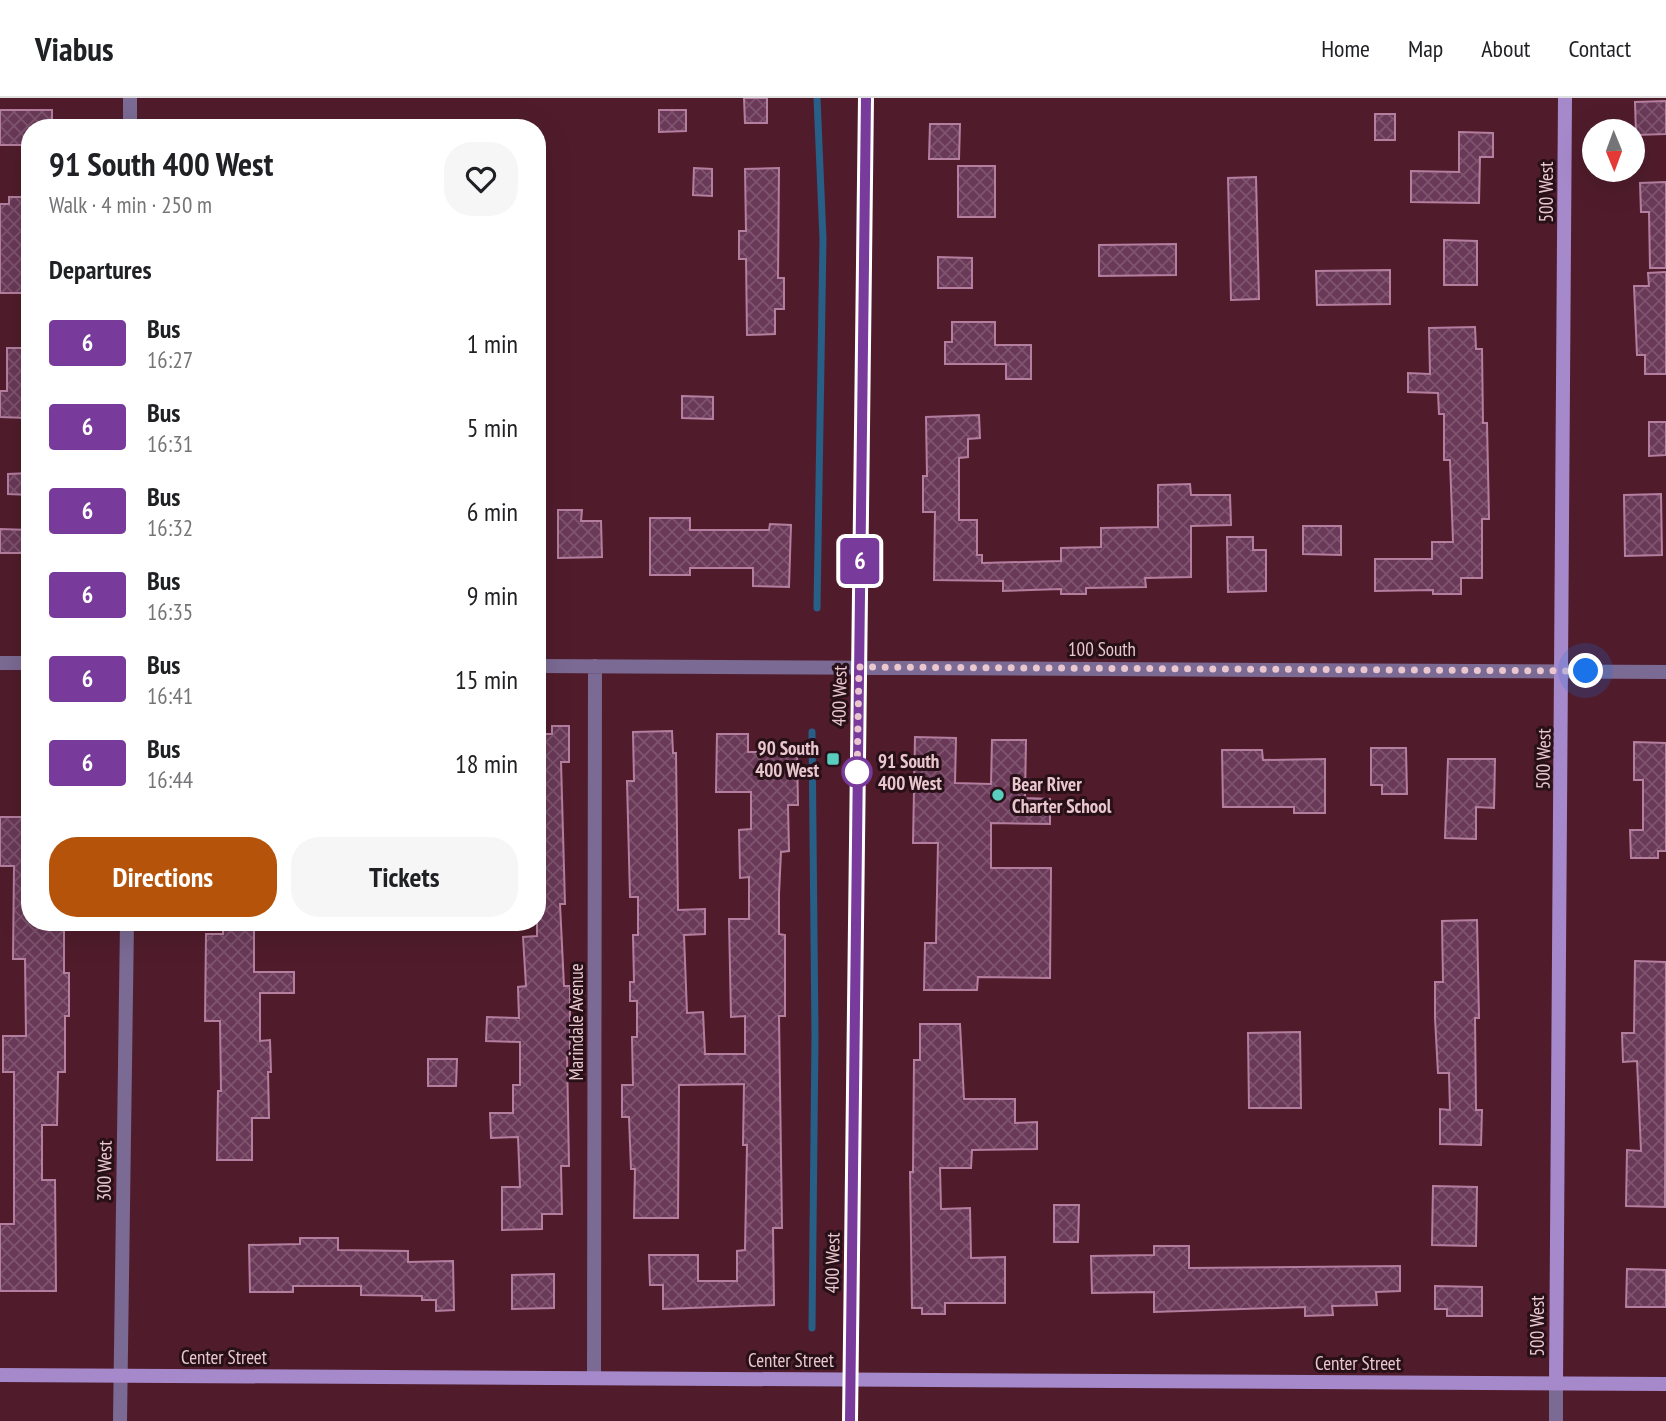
<!DOCTYPE html>
<html lang="en">
<head>
<meta charset="utf-8">
<style>
	:root { --surface:#fff; --page:#f6f6f6; --text:#202124; --muted:#757577; --line:#e0e0e0; --accent:#b45309 }
	body { margin:0; font-family:"PT Sans Narrow",sans-serif; background:var(--page); color:var(--text); height:100vh; display:flex; flex-direction:column; font-size:26px; white-space:nowrap }
	* { box-sizing:border-box; margin:0 }
	p { font-size:23px; color:var(--muted) }
	.icon { flex:none; width:38px; height:38px; fill:none; stroke:currentColor; stroke-width:2; stroke-linecap:round; stroke-linejoin:round }
	.map { position:relative; flex:1; overflow:hidden }
	.side { position:absolute; left:21px; top:21px; width:525px; height:812px; display:flex; flex-direction:column; background:var(--surface); border-radius:28px; box-shadow:0 7px 28px #0002 }
	.side>* { flex:none }
	.badge { padding:0 14px; border-radius:5px; font-size:24px; line-height:46px }
	.needle { width:46px; rotate:179deg }
	.tools { position:absolute; left:1582px; top:21px; display:grid; gap:14px }
	.tools a { display:grid; place-items:center; width:63px; height:63px; border-radius:50%; background:var(--surface); box-shadow:0 7px 28px #0002; font-size:35px }
	.you { position:absolute; width:35px; height:35px; margin:-18px; border:5px solid #fff; border-radius:50%; background:#1a73e8; box-shadow:0 0 0 10px #1a73e833 }
	.map>.badge { position:absolute; translate:-50% -50%; box-shadow:0 0 0 4px #fff }
	h2 { padding:0 28px; font-size:26px; line-height:63px }
	.round { display:grid; place-items:center; flex:none; width:74px; height:74px; border-radius:28px; background:var(--page) }
	.headline { display:flex; align-items:center; justify-content:space-between; height:119px; padding:0 28px }
	h1 { font-size:33px; font-weight:700; line-height:52px }
	.primary-button { display:flex; gap:14px; margin-top:auto; padding:14px 28px }
	.primary-button a { flex:1; height:80px; border-radius:28px; background:var(--accent); color:#fff; font-size:28px; font-weight:700; line-height:80px; text-align:center }
	.primary-button a+a { background:var(--page); color:var(--text) }
	ul { padding:0; list-style:none }
	li { display:flex; align-items:center; gap:21px; height:84px; padding:0 28px }
	li div { flex:1 }
	li b { display:block; font-size:26px }
	li em { font-style:normal }
	li .badge { min-width:77px; font-weight:700; text-align:center }
	header { display:flex; align-items:center; gap:42px; box-sizing:border-box; height:98px; padding:0 35px; background:var(--surface); border-bottom:2px solid var(--line) }
	header strong { font-size:33px }
	nav { display:flex; gap:38px; margin-inline-start:auto; font-size:24px }
	.map>svg:first-child { display:block }
	.lines { fill:none; stroke-linecap:round; stroke-linejoin:round }
	.stream { stroke:#285f87; stroke-width:7 }
	.building { fill:url(#building-cross-hatch); stroke:#b47e9e; stroke-width:2 }
	.street { stroke:#7b6a93; stroke-width:14 }
	.secondary { stroke:#a589cb; stroke-width:14 }
	.line-casing { stroke:#fff; stroke-width:16 }
	.line { stroke:#783a9b; stroke-width:10 }
	.walk { stroke:#eac7cf; stroke-width:7; stroke-dasharray:0 12.6 }
	.poi-dot { fill:#59cebe; stroke:#271017; stroke-width:2.5 }
	.stop-dot { fill:#fff; stroke:#783a9b; stroke-width:3.5 }
	.labels { text-anchor:middle; dominant-baseline:central; stroke-width:6; stroke-linejoin:round; paint-order:stroke }
	.street-label { font-size:19px; fill:#eac7cf; stroke:#271017 }
	.poi-label { font-size:19px; font-weight:bold; fill:#eac7cf; stroke:#271017; text-anchor:end }
	.stop-label { font-size:19px; font-weight:bold; fill:#eac7cf; stroke:#271017; text-anchor:start }
</style>
</head>
<body>
<header>
<strong>Viabus</strong>
<nav><a>Home</a><a>Map</a><a>About</a><a>Contact</a></nav>
</header>
<div class="map">
<svg width="1666" height="1323" viewBox="0 0 1666 1323">
	<defs>
		<pattern id="building-cross-hatch" width="8" height="8" patternUnits="userSpaceOnUse" patternTransform="scale(1.75)"><rect width="8" height="8" fill="#693957"/><path d="M0 0l8 8M0 8l8-8" fill="none" stroke="#7f546e"/></pattern>
	</defs>
	<rect width="100%" height="100%" fill="#501c2c"/>
	<g class="lines">
		<path class="stream" d="M 817,510 L 823,141 L 817,0
			M 812,1230 L 815,938 L 812,634"/>
	</g>
	<path class="building" d="M 744,0 L 767,0 L 767,25 L 745,25 Z
		M 1666,3 L 1666,36 L 1636,37 L 1635,4 Z
		M 0,12 L 52,12 L 52,30 L 30,30 L 30,47 L 0,47 Z
		M 659,12 L 686,12 L 686,33 L 659,34 Z
		M 1375,16 L 1395,16 L 1395,42 L 1375,42 Z
		M 930,26 L 960,26 L 959,61 L 929,61 Z
		M 1459,34 L 1493,35 L 1493,59 L 1480,59 L 1479,105 L 1411,104 L 1411,73 L 1459,74 Z
		M 958,68 L 995,68 L 995,119 L 958,119 Z
		M 694,70 L 712,71 L 712,98 L 693,97 Z
		M 779,70 L 778,180 L 784,180 L 784,211 L 775,211 L 775,236 L 747,237 L 746,161 L 739,161 L 739,133 L 746,133 L 745,71 Z
		M 1256,79 L 1259,201 L 1231,202 L 1228,80 Z
		M 1666,84 L 1666,170 L 1650,170 L 1649,114 L 1641,114 L 1640,85 Z
		M 9,99 L 30,99 L 30,195 L 0,195 L 0,106 L 9,106 Z
		M 1444,142 L 1477,143 L 1477,187 L 1444,187 Z
		M 1176,146 L 1176,177 L 1099,178 L 1099,147 Z
		M 938,159 L 972,160 L 972,190 L 938,190 Z
		M 1390,172 L 1390,206 L 1317,207 L 1316,173 Z
		M 1666,174 L 1666,276 L 1645,276 L 1645,257 L 1637,257 L 1634,188 L 1649,188 L 1648,175 Z
		M 952,224 L 995,224 L 995,247 L 1031,247 L 1031,281 L 1006,281 L 1006,266 L 945,266 L 945,244 L 952,244 Z
		M 1475,229 L 1476,251 L 1482,251 L 1483,325 L 1487,325 L 1489,421 L 1482,421 L 1482,480 L 1461,480 L 1461,496 L 1433,496 L 1433,492 L 1375,493 L 1375,461 L 1432,461 L 1432,444 L 1453,444 L 1450,362 L 1444,362 L 1444,316 L 1439,316 L 1438,295 L 1408,294 L 1408,275 L 1430,276 L 1429,230 Z
		M 7,250 L 30,250 L 26,320 L 0,319 L 0,293 L 7,293 Z
		M 682,298 L 713,299 L 713,321 L 682,320 Z
		M 979,317 L 980,340 L 968,341 L 968,359 L 959,360 L 959,422 L 977,422 L 977,457 L 982,457 L 982,465 L 1061,463 L 1061,450 L 1101,449 L 1101,430 L 1158,429 L 1158,387 L 1190,386 L 1191,397 L 1230,397 L 1231,427 L 1191,428 L 1191,479 L 1145,480 L 1146,489 L 1086,490 L 1086,496 L 1061,496 L 1061,491 L 1003,493 L 1003,483 L 934,482 L 935,414 L 923,414 L 923,378 L 927,378 L 926,319 Z
		M 1649,324 L 1666,324 L 1666,357 L 1649,358 Z
		M 30,375 L 30,397 L 8,396 L 8,376 Z
		M 1661,396 L 1662,457 L 1625,458 L 1624,397 Z
		M 558,412 L 582,412 L 581,423 L 601,423 L 602,459 L 558,460 Z
		M 650,420 L 690,420 L 690,432 L 769,432 L 770,426 L 791,427 L 789,489 L 753,488 L 753,470 L 690,470 L 690,477 L 650,477 Z
		M 1303,428 L 1341,428 L 1341,457 L 1303,456 Z
		M 0,431 L 30,432 L 30,455 L 0,455 Z
		M 1227,439 L 1253,439 L 1253,452 L 1266,452 L 1266,493 L 1228,494 Z
		M 552,628 L 569,628 L 569,664 L 561,664 L 565,806 L 560,806 L 564,888 L 570,888 L 570,957 L 567,957 L 569,1068 L 561,1068 L 562,1116 L 542,1116 L 542,1131 L 502,1132 L 502,1089 L 520,1089 L 518,1039 L 491,1040 L 490,1015 L 513,1015 L 513,987 L 520,987 L 520,944 L 486,943 L 487,919 L 519,920 L 518,889 L 526,888 L 523,839 L 537,838 L 537,636 L 552,636 Z
		M 672,633 L 673,655 L 676,655 L 678,812 L 705,811 L 705,836 L 684,837 L 687,915 L 703,914 L 705,956 L 745,956 L 745,918 L 731,919 L 729,821 L 749,821 L 749,779 L 740,780 L 739,732 L 751,731 L 751,694 L 716,694 L 717,636 L 748,636 L 748,654 L 797,654 L 798,707 L 788,707 L 789,753 L 781,754 L 779,796 L 779,836 L 785,837 L 785,918 L 779,918 L 782,1130 L 773,1130 L 774,1207 L 663,1211 L 663,1187 L 650,1187 L 649,1157 L 698,1157 L 698,1183 L 737,1183 L 737,1153 L 745,1152 L 747,1047 L 743,1047 L 744,986 L 679,987 L 678,1120 L 634,1120 L 635,1071 L 631,1071 L 629,1019 L 622,1019 L 622,987 L 633,987 L 632,939 L 637,939 L 637,903 L 630,903 L 630,884 L 634,884 L 633,837 L 638,837 L 638,799 L 630,799 L 627,683 L 634,683 L 633,634 Z
		M 915,639 L 956,640 L 955,685 L 991,686 L 992,642 L 1026,642 L 1025,700 L 1050,701 L 1050,726 L 991,725 L 991,770 L 1051,770 L 1050,880 L 978,879 L 977,892 L 924,892 L 925,845 L 936,845 L 938,745 L 913,745 Z
		M 1634,644 L 1666,645 L 1666,753 L 1658,753 L 1658,760 L 1631,760 L 1630,732 L 1643,732 L 1643,682 L 1634,682 Z
		M 1371,650 L 1406,650 L 1407,696 L 1382,696 L 1382,687 L 1371,687 Z
		M 1222,652 L 1262,652 L 1263,662 L 1325,661 L 1325,715 L 1294,715 L 1294,709 L 1223,709 Z
		M 1448,661 L 1495,661 L 1494,710 L 1476,709 L 1476,741 L 1445,740 Z
		M 0,719 L 30,719 L 30,824 L 64,825 L 64,875 L 69,875 L 69,918 L 65,918 L 65,974 L 58,974 L 57,1027 L 42,1027 L 42,1082 L 55,1082 L 56,1193 L 0,1193 L 0,1126 L 14,1126 L 14,974 L 3,974 L 3,938 L 26,938 L 25,861 L 13,861 L 14,768 L 0,768 Z
		M 1477,822 L 1479,920 L 1475,920 L 1476,1012 L 1482,1012 L 1481,1047 L 1440,1046 L 1440,1011 L 1450,1012 L 1449,975 L 1438,975 L 1435,920 L 1435,884 L 1443,884 L 1442,823 Z
		M 223,824 L 254,824 L 254,874 L 294,874 L 294,895 L 260,895 L 260,943 L 270,942 L 271,974 L 268,974 L 269,1020 L 252,1020 L 252,1062 L 217,1062 L 218,993 L 221,993 L 220,923 L 205,923 L 206,836 L 223,836 Z
		M 1635,863 L 1666,864 L 1665,1109 L 1626,1108 L 1627,1052 L 1641,1053 L 1637,963 L 1623,964 L 1622,935 L 1634,935 Z
		M 920,926 L 960,926 L 964,1001 L 1015,1001 L 1015,1025 L 1037,1024 L 1037,1051 L 972,1052 L 971,1070 L 940,1070 L 941,1111 L 970,1110 L 971,1160 L 1005,1159 L 1005,1205 L 945,1205 L 945,1216 L 922,1216 L 922,1210 L 912,1210 L 910,1074 L 913,1074 L 914,962 L 920,962 Z
		M 1300,934 L 1301,1010 L 1249,1010 L 1248,935 Z
		M 428,961 L 457,961 L 456,988 L 428,988 Z
		M 1433,1088 L 1477,1089 L 1476,1148 L 1432,1147 Z
		M 1054,1107 L 1079,1107 L 1078,1144 L 1054,1144 Z
		M 300,1140 L 338,1140 L 338,1152 L 408,1153 L 408,1164 L 453,1163 L 454,1212 L 436,1213 L 436,1202 L 422,1202 L 422,1198 L 361,1197 L 361,1188 L 293,1188 L 293,1194 L 250,1194 L 249,1147 L 300,1146 Z
		M 1154,1148 L 1189,1148 L 1189,1170 L 1400,1168 L 1400,1193 L 1376,1194 L 1377,1207 L 1332,1208 L 1333,1217 L 1305,1218 L 1305,1209 L 1154,1214 L 1154,1194 L 1092,1195 L 1091,1158 L 1154,1157 Z
		M 1627,1171 L 1666,1172 L 1666,1209 L 1626,1209 Z
		M 554,1176 L 554,1210 L 512,1211 L 512,1177 Z
		M 1435,1188 L 1482,1189 L 1482,1218 L 1447,1218 L 1447,1211 L 1435,1211 Z"/>
	<g class="lines">
		<path class="street" d="M 130,30 L 130,0
			M 0,565 L 30,565
			M 537,568 L 1666,574
			M 594,1280 L 595,568
			M 120,1323 L 127,824
			M 850,1323 L 866,0
			M 1556,1323 L 1556,1285"/>
		<path class="secondary" d="M 0,1277 L 1666,1286
			M 1556,1285 L 1565,0"/>
	</g>
	<g class="lines">
		<g class="line-casing">
			<path id="line" d="M 850,1323 L 866,0"/>
		</g>
		<use href="#line" class="line"/>
		<path class="walk" d="M 857,674 L 857,684 L 859,569 L 1586,573"/>
	</g>
	<g class="poi-dot">
		<rect x="826" y="654" width="14" height="14" rx="3.5"/>
		<circle cx="998" cy="697" r="7"/>
	</g>
	<circle class="stop-dot" cx="857" cy="674" r="14"/>
	<g class="labels">
		<g class="street-label">
			<text transform="translate(1546 94) rotate(-90)">500 West</text>
			<text x="1102" y="551">100 South</text>
			<text transform="translate(839 598) rotate(-89)">400 West</text>
			<text transform="translate(1543 661) rotate(-89)">500 West</text>
			<text transform="translate(576 924) rotate(-90)">Marindale Avenue</text>
			<text transform="translate(104 1073) rotate(-89)">300 West</text>
			<text transform="translate(832 1165) rotate(-89)">400 West</text>
			<text transform="translate(1537 1228) rotate(-90)">500 West</text>
			<text x="224" y="1259">Center Street</text>
			<text x="791" y="1262">Center Street</text>
			<text x="1358" y="1265">Center Street</text>
		</g>
		<g class="poi-label">
			<text x="819" y="650">90 South<tspan x="819" dy="22">400 West</tspan></text>
			<text x="1012" y="686" text-anchor="start">Bear River<tspan x="1012" dy="22">Charter School</tspan></text>
		</g>
		<g class="stop-label">
			<text x="878" y="663">91 South<tspan x="878" dy="22">400 West</tspan></text>
		</g>
	</g>
</svg>
<div class="tools">
<a><svg class="needle" viewBox="-14 -14 28 28"><path d="M0-13l5 13h-10z" fill="#e53935"/><path d="M0 13l5-13h-10z" fill="#757577"/></svg></a>
</div>
<div class="you" style="left:1586px;top:573px"></div>
<b class="badge" style="left:860px;top:463px;background:#783a9b;color:#fff">6</b>
<section class="side">
<div class="headline"><div><h1>91 South 400 West</h1><p>Walk · 4 min · 250 m</p></div><a class="round"><svg class="icon" aria-label="heart" viewBox="0 0 24 24"><path d="M12 20l-8-8c-3-5 5-10 8-4 3-6 11-1 8 4z"/></svg></a></div>
<h2>Departures</h2>
<ul>
<li><span class="badge" style="background:#783a9b;color:#fff">6</span><div><b>Bus</b><p>16:27</p></div><em>1 min</em></li>
<li><span class="badge" style="background:#783a9b;color:#fff">6</span><div><b>Bus</b><p>16:31</p></div><em>5 min</em></li>
<li><span class="badge" style="background:#783a9b;color:#fff">6</span><div><b>Bus</b><p>16:32</p></div><em>6 min</em></li>
<li><span class="badge" style="background:#783a9b;color:#fff">6</span><div><b>Bus</b><p>16:35</p></div><em>9 min</em></li>
<li><span class="badge" style="background:#783a9b;color:#fff">6</span><div><b>Bus</b><p>16:41</p></div><em>15 min</em></li>
<li><span class="badge" style="background:#783a9b;color:#fff">6</span><div><b>Bus</b><p>16:44</p></div><em>18 min</em></li>
</ul>
<div class="primary-button"><a>Directions</a><a>Tickets</a></div>
</section>
</div>
</body>
</html>
